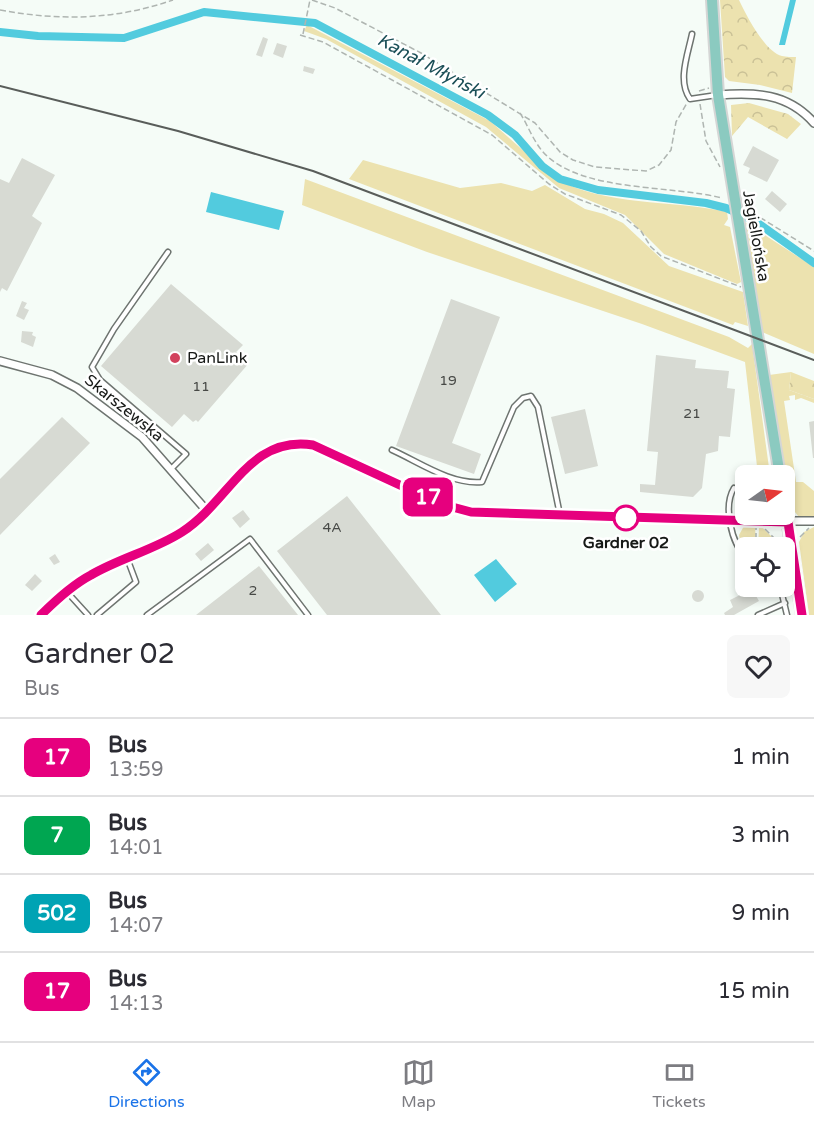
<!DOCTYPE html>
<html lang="en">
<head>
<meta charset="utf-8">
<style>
	:root { --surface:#fff; --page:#f7f7f7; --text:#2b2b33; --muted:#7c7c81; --line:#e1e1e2; --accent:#1a73e8 }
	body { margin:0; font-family:"Varela Round",sans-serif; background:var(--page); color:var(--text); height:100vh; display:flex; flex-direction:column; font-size:22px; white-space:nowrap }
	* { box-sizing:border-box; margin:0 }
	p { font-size:20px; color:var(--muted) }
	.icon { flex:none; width:33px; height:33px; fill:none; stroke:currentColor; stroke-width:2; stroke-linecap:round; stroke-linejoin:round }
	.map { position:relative; height:615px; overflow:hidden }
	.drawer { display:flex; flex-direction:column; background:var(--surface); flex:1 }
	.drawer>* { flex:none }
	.badge { padding:0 12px; border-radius:9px; font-size:21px; line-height:39px }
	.needle { width:39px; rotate:76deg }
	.controls { position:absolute; left:735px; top:465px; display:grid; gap:12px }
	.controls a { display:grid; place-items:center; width:60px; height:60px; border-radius:9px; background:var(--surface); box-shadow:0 3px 9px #0003; font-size:30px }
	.map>.badge { position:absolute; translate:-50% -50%; box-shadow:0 0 0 3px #fff }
	.round { display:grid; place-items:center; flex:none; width:63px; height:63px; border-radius:9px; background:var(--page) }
	.summary { display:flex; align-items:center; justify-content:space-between; height:102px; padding:0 24px }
	h1 { font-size:28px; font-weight:600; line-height:45px }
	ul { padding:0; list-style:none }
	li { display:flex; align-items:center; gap:18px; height:78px; padding:0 24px; border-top:2px solid var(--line) }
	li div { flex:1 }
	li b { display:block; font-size:22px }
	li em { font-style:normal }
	li .badge { min-width:66px; font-weight:700; text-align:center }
	.menu { display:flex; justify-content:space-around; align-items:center; height:84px; border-top:2px solid var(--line); background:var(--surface); font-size:16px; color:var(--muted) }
	.menu a { display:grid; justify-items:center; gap:3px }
	.menu .current { color:var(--accent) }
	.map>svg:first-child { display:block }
	.grass { fill:#ece2af }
	.forest { fill:url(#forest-crowns) }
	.water { fill:#52cbde }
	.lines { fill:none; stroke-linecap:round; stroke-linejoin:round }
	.canal { stroke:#52cbde; stroke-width:8 }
	.building { fill:#d7dad3 }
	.service-casing { stroke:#6e7470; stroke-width:7 }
	.minor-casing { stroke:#6e7470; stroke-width:10 }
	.tertiary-casing { stroke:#6e7470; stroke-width:11 }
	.primary-casing { stroke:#d5d6d5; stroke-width:14 }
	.path { stroke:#afb5b1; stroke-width:1.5; stroke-dasharray:6 3; stroke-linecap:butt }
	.service { stroke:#fff; stroke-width:4 }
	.minor { stroke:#fff; stroke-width:7 }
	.tertiary { stroke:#fff; stroke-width:8 }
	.primary { stroke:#8bcac0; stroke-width:10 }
	.rail { stroke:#595d5a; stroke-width:2 }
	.line-casing { stroke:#fff; stroke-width:14 }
	.line { stroke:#e6007e; stroke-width:9 }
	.poi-dot { fill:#d2425d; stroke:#fff; stroke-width:2 }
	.stop-dot { fill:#fff; stroke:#e6007e; stroke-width:3 }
	.labels { text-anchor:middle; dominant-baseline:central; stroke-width:5; stroke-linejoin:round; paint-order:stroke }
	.number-label { font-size:14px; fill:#474946 }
	.street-label { font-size:16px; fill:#171917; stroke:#fff }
	.poi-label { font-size:16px; fill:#171917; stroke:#fff; text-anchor:start }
	.stop-label { font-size:16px; font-weight:bold; fill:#171917; stroke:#fff }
	.water-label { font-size:18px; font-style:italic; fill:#1b4f57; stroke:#fff }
</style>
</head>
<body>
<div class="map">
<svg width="814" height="615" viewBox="0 0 814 615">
	<defs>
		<pattern id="forest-crowns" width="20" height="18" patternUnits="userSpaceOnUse" patternTransform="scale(1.5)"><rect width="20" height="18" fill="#ece2af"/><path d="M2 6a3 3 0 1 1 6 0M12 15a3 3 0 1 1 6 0" fill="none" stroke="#cac196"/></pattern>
	</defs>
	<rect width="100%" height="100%" fill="#f5fcf7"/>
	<path class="grass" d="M 307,25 L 490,121 L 554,178 C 607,207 669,199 727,212 L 728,219 L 724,225 L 730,227 L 741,282 L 737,284 L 664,254 L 625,215 L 559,188 L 486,127 L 326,39 L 304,31 Z
		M 363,160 L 460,188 L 501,183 L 532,191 L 545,185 L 585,209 L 604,214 L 623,223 L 669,266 L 743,292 L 748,326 L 735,322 L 733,325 L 349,179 Z
		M 305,179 L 729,337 L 748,348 L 752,344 L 770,475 L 758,475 L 745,362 L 642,324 L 427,252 L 302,205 Z
		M 746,223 L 814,267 L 814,354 L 762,332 Z
		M 791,372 L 789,390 L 814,399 L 814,403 L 801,398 L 795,400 L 795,395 L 789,396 L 790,400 L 784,401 L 796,482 L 803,482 L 814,491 L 814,517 L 799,517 L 791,507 L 769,375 Z
		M 755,525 L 756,547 L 746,548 L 745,550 L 741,545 L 739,535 L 744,526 Z
		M 814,527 L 814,615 L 809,615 L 799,542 L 804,532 Z
		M 759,528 L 763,528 L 782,547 L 758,547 Z"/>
	<path class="forest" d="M 720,0 L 739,0 C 746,15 765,52 782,56 C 786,57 792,57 796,57 L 792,93 L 760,85 L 729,81 L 725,77 Z
		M 749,103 L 788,114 L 801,124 L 787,139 L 748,117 L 732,136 L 731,105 Z
		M 791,372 L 814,381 L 814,399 L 789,390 Z"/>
	<path class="water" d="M 790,0 L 796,0 L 785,45 L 779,45 Z
		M 211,192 L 284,211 L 279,230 L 206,212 Z
		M 496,559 L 517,584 L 495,602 L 474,575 Z"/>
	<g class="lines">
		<path class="canal" d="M 0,32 L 38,36 L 124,38 L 204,12 L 315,23 L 488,115 L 515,135 L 542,166 L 560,179 L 598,190 L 706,203 L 726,208 L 755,221 L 814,263"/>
	</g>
	<path class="building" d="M 263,37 L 268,39 L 262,57 L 256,55 Z
		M 277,43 L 287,46 L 283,58 L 273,54 Z
		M 304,66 L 315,69 L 313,74 L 303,71 Z
		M 753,146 L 779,160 L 767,182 L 748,173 L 750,168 L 743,165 Z
		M 22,158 L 55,175 L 32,216 L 42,223 L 7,291 L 2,288 L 0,292 L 0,179 L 9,183 Z
		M 772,191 L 787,204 L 780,212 L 765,199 Z
		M 171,284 L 243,345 L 236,352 L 249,363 L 198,422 L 196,420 L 193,422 L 184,414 L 172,427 L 101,366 Z
		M 451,299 L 500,317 L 452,443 L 481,454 L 474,474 L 396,446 Z
		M 22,301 L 27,303 L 24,308 L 29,310 L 24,320 L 16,316 Z
		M 22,331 L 33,332 L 32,335 L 36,337 L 33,347 L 21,342 Z
		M 656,355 L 696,360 L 695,368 L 729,371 L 727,388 L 735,389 L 730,437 L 719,436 L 718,451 L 706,454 L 702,488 L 693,497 L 640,492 L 640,484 L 655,485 L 658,452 L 647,451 Z
		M 585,409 L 598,466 L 565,474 L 551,417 Z
		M 62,417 L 90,443 L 0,535 L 0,479 Z
		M 814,421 L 814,458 L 813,458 L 809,422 Z
		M 347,496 L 441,615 L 327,615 L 277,551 Z
		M 243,510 L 250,519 L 240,528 L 232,518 Z
		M 208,543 L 214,550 L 201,561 L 195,554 Z
		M 55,554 L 60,562 L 54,565 L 49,558 Z
		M 259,566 L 298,615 L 196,615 Z
		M 35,574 L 42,581 L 32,591 L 25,585 Z
		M 752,589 L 759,601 L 734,615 L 725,615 L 724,613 L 733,607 L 730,600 Z
		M692 596a6 6 0 1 1 12 0a6 6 0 1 1-12 0Z"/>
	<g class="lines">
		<g class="service-casing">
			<path id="service" d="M 692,34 C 688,54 677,81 690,99 L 717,95
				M 168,252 L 114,329 L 92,367 L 100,380 L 186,454 L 171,469
				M 392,450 C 419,462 451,485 482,482 L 514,407 L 523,398 L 531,396 L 538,407 L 560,515
				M 734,488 C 723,506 731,543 746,557
				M 780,586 L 787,615
				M 67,592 L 88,615
				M 97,615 L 136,582 L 127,558
				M 147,615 L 250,539 L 308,615
				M 758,615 L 785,603"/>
		</g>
		<g class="minor-casing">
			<path id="minor" d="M 718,95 C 755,92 788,93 814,123
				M 0,361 L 52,375 L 77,388 L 142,437 L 207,511
				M 788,521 L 814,521"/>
		</g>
		<g class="tertiary-casing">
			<path id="tertiary" d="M 41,615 C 56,600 72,585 91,575 C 120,558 154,550 182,532 C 229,502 250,435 313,445 L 441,504 L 471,512 L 788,521"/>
		</g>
		<g class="primary-casing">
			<path id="primary" d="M 712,0 L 718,95 L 780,476
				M 784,500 L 802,615"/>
		</g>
		<path class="path" d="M 312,0 L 335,8 L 421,53 L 535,123 L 560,152 L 573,160 L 595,167 L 646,171 L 659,165 L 671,150 L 676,122 L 687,103
			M 0,10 C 60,21 115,20 173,0
			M 303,34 L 310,0
			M 300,35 L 323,42 L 492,135 L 549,184 L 565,194 L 621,215 L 641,231 L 651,247 L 661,256 L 741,287
			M 699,91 L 709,88
			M 700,104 L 706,141 L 720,167
			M 520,113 C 529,127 534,144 547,156 C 586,192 671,185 722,198
			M 745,208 L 814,251
			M 765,529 L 781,545
			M 800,537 L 809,528
			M 756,548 L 756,528"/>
		<use href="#service" class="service"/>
		<use href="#minor" class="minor"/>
		<use href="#tertiary" class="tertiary"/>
		<use href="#primary" class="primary"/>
		<path class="rail" d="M 0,86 L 178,131 L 313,171 L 814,360"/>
	</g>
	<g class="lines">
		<g class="line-casing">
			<path id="line" d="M 41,615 C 56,600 72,585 91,575 C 120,558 154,550 182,532 C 230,501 249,435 313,445 L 441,504 L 471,512 L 788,522 L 802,615"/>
		</g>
		<use href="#line" class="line"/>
	</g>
	<circle class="poi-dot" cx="175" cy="358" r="6"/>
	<circle class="stop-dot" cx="626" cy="518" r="12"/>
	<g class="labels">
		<g class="number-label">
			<text x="448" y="380">19</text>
			<text x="201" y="386">11</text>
			<text x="692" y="413">21</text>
			<text x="332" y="527">4A</text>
			<text x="253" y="590">2</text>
		</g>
		<g class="street-label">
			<text transform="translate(756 236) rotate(80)">Jagiellońska</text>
			<text transform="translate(124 408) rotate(39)">Skarszewska</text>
		</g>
		<g class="poi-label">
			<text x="187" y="358">PanLink</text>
		</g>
		<g class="stop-label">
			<text x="626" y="543">Gardner 02</text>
		</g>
		<g class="water-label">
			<text transform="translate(431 66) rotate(28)">Kanał Młyński</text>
		</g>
	</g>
</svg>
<div class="controls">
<a><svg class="needle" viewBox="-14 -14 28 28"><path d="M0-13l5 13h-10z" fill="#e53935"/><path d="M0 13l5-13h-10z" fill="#7c7c81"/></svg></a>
<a><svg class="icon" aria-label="locate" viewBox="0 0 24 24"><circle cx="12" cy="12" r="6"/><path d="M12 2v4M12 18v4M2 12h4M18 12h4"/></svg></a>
</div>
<b class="badge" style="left:428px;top:497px;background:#e6007e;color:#fff">17</b>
</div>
<section class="drawer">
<div class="summary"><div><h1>Gardner 02</h1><p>Bus</p></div><a class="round"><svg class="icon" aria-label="heart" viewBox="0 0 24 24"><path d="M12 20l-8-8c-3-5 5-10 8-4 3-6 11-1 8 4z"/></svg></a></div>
<ul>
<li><span class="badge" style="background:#e6007e;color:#fff">17</span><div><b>Bus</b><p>13:59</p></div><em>1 min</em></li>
<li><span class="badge" style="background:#00a651;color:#fff">7</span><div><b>Bus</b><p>14:01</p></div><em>3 min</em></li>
<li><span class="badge" style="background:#00a3b4;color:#fff">502</span><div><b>Bus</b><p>14:07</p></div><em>9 min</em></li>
<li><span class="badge" style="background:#e6007e;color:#fff">17</span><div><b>Bus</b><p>14:13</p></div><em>15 min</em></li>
</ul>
</section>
<nav class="menu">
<a class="current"><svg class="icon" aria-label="directions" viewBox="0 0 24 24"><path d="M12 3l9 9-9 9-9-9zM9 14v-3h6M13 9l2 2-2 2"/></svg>Directions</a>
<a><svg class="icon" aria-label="map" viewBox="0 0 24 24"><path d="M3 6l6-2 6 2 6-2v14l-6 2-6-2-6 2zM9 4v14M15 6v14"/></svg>Map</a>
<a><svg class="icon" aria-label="tickets" viewBox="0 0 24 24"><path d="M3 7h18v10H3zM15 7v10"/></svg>Tickets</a>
</nav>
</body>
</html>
